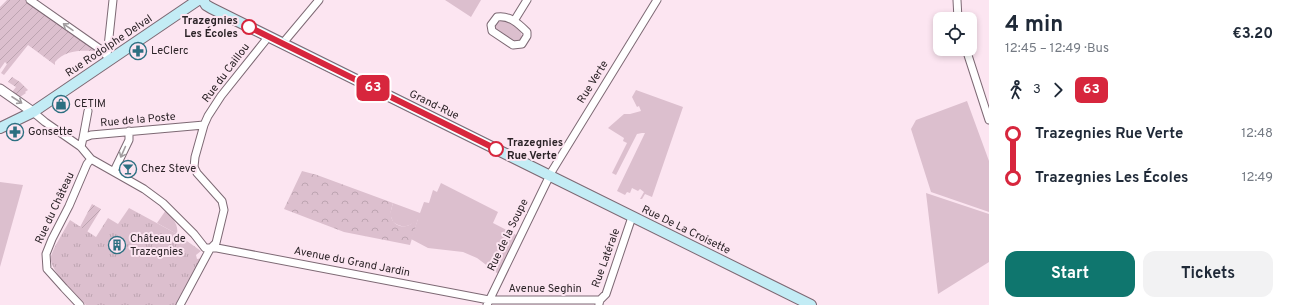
<!DOCTYPE html>
<html lang="en">
<head>
<meta charset="utf-8">
<style>
	:root { --surface:#fff; --page:#f2f2f3; --text:#1f2937; --muted:#747a83; --accent:#0f766e }
	body { margin:0; font-family:Overpass,sans-serif; background:var(--page); color:var(--text); height:100vh; display:flex; flex-direction:column; font-size:15px; white-space:nowrap }
	* { box-sizing:border-box; margin:0 }
	p { font-size:13px; color:var(--muted) }
	.icon { flex:none; width:22px; height:22px; fill:none; stroke:currentColor; stroke-width:2; stroke-linecap:round; stroke-linejoin:round }
	.map { position:relative; flex:1; overflow:hidden }
	.side { display:flex; flex-direction:column; background:var(--surface); width:300px }
	.side>* { flex:none }
	.badge { padding:0 8px; border-radius:6px; font-size:14px; line-height:26px }
	.tools { position:absolute; left:933px; top:12px; display:grid; gap:8px }
	.tools a { display:grid; place-items:center; width:44px; height:44px; border-radius:8px; background:var(--surface); box-shadow:0 2px 6px #0003; font-size:20px }
	.map>.badge { position:absolute; translate:-50% -50%; box-shadow:0 0 0 2px #fff }
	.legs { display:flex; align-items:center; gap:6px; height:44px; padding:0 16px; font-size:13px }
	.legs p { margin-inline-start:auto }
	.overview { display:flex; align-items:center; justify-content:space-between; height:68px; padding:0 16px }
	h1 { font-size:22px; font-weight:700; line-height:30px }
	.button { display:flex; gap:8px; margin-top:auto; padding:8px 16px }
	.button a { flex:1; height:46px; border-radius:12px; background:var(--accent); color:#fff; font-size:16px; font-weight:700; line-height:46px; text-align:center }
	.button a+a { background:var(--page); color:var(--text) }
	ul { padding:0 16px; list-style:none }
	li { display:flex; align-items:center; gap:14px; height:44px; font-size:15px }
	li i { display:grid; place-items:center; width:6px; height:100%; margin:0 5px; background:currentColor }
	li i::after { content:''; width:10px; height:10px; margin:-5px; border:3px solid; border-radius:50%; background:var(--surface) }
	li p { margin-inline-start:auto }
	li:first-child i { background:linear-gradient(#0000 50%,currentColor 0) }
	li:last-child i { background:linear-gradient(currentColor 50%,#0000 0) }
	main { display:flex; flex:1; min-height:0 }
	.map>svg:first-child { display:block }
	.grass { fill:#dcbfce }
	.forest { fill:url(#forest-crowns) }
	.park { fill:url(#park-tufts) }
	.garden { fill:url(#garden-furrows) }
	.lines { fill:none; stroke-linecap:round; stroke-linejoin:round }
	.minor-casing { stroke:#7d6974; stroke-width:9 }
	.tertiary-casing { stroke:#7d6974; stroke-width:11 }
	.secondary-casing { stroke:#7d6974; stroke-width:12 }
	.minor { stroke:#fff; stroke-width:7 }
	.tertiary { stroke:#fff; stroke-width:9 }
	.secondary { stroke:#c3ecf5; stroke-width:10 }
	.oneway { stroke:#a09c9e }
	.line-1-casing { stroke:#fff; stroke-width:9 }
	.line-1 { stroke:#d7263d; stroke-width:6 }
	.stop-1-dot { fill:#fff; stroke:#d7263d; stroke-width:2 }
	.labels { text-anchor:middle; dominant-baseline:central; stroke-width:4; stroke-linejoin:round; paint-order:stroke }
	.stop-label { font-size:11px; font-weight:bold; fill:#2b2327; stroke:#fce5f1; text-anchor:end }
	.street-label { font-size:11px; fill:#2b2327; stroke:#fce5f1 }
	.poi-label { font-size:11px; fill:#2b2327; stroke:#fce5f1; text-anchor:start }
</style>
</head>
<body>
<main>
<div class="map">
<svg width="989" height="305" viewBox="0 0 989 305">
	<defs>
		<pattern id="forest-crowns" width="20" height="18" patternUnits="userSpaceOnUse"><rect width="20" height="18" fill="#dcbfce"/><path d="M2 6a3 3 0 1 1 6 0M12 15a3 3 0 1 1 6 0" fill="none" stroke="#bda4b1"/></pattern>
		<pattern id="park-tufts" width="24" height="20" patternUnits="userSpaceOnUse"><rect width="24" height="20" fill="#dcbfce"/><path d="M3 7l-1-3M5 7V3M7 7l1-3M15 17l-1-3M17 17v-4M19 17l1-3" fill="none" stroke="#bda4b1"/></pattern>
		<pattern id="garden-furrows" width="10" height="10" patternUnits="userSpaceOnUse"><rect width="10" height="10" fill="#dcbfce"/><path d="M-1 1l2-2M0 10L10 0M9 11l2-2" fill="none" stroke="#bda4b1"/></pattern>
	</defs>
	<rect width="100%" height="100%" fill="#fce5f1"/>
	<path class="grass" d="M 445,0 L 481,0 L 471,17 Z
		M 500,21 C 510,21 525,28 521,40 C 512,44 503,36 496,31 L 494,25 Z
		M 636,90 L 683,107 L 652,197 L 645,194 L 642,199 L 640,199 L 644,192 L 640,189 L 638,191 L 632,188 L 630,193 L 627,192 L 625,195 L 617,191 L 645,133 L 642,133 L 637,134 L 616,175 L 612,173 L 627,143 L 623,141 L 624,138 L 608,128 L 624,114 L 630,114 L 641,111 L 639,106 L 637,107 L 632,97 Z
		M 967,101 L 989,161 L 989,212 L 931,192 L 911,129 L 916,120 Z
		M 0,182 L 23,185 L 0,267 Z
		M 441,183 L 498,212 L 493,223 L 520,237 L 501,276 L 477,258 L 463,252 L 428,248 L 411,239 L 418,219 C 409,227 403,229 393,222 L 390,214 L 393,203 L 420,213 L 424,202 L 429,203 L 433,190 L 437,192 Z
		M 926,193 L 989,214 L 989,262 L 938,294 Z
		M 166,210 C 172,218 179,224 177,234 L 157,223 Z"/>
	<path class="forest" d="M 302,171 L 317,175 L 393,203 C 392,207 390,211 391,215 C 392,229 411,230 416,218 L 418,219 L 410,245 L 344,232 L 284,209 Z"/>
	<path class="park" d="M 129,208 L 177,234 L 201,251 L 196,255 L 197,259 L 203,258 L 177,305 L 86,305 C 77,295 48,270 51,256 C 54,247 65,229 70,220 L 96,237 L 108,218 L 118,224 Z"/>
	<path class="garden" d="M 7,0 L 26,0 L 100,52 C 85,50 66,49 55,62 L 55,65 L 28,45 L 4,75 L 1,73 L 7,64 L 5,62 L 0,69 L 0,7 Z
		M 12,77 L 20,82 L 28,90 L 25,92 L 26,93 L 20,97 L 12,92 L 16,87 L 8,82 Z
		M 92,204 L 101,209 L 87,232 L 80,227 Z"/>
	<g class="lines">
		<g class="minor-casing">
			<path id="minor" d="M 30,0 L 100,49 L 111,60
				M 957,0 L 958,19
				M 497,17 C 509,15 518,23 527,32 L 527,36 L 522,44 L 513,45 L 492,31 L 491,25 Z
				M 514,21 L 527,0
				M 283,43 L 319,0
				M 966,49 L 989,120
				M 107,56 L 113,0
				M 33,112 L 45,122 L 81,147 L 91,159 L 144,189 L 163,203 L 194,234 L 205,248 L 217,248 L 489,300 L 600,300
				M 83,138 L 88,111
				M 81,147 L 83,138 L 91,135 L 204,125
				M 114,171 L 129,140 L 129,131
				M 599,304 L 600,300 L 606,294 L 632,217
				M 80,305 L 64,288 L 47,269 L 46,254 L 52,239 L 69,206 L 87,164 L 91,159
				M 180,305 L 210,249 L 216,243 L 224,210 L 222,201 L 197,173 L 194,167 L 195,157 L 204,125 L 208,116 L 221,96 L 269,36
				M 487,305 L 552,171 L 657,0"/>
		</g>
		<g class="tertiary-casing">
			<path id="tertiary" d="M 0,89 L 33,112"/>
		</g>
		<g class="secondary-casing">
			<path id="secondary" d="M 203,0 L 206,5 L 211,8 L 811,305
				M 0,128 L 33,112 L 198,0"/>
		</g>
		<use href="#minor" class="minor"/>
		<use href="#tertiary" class="tertiary"/>
		<use href="#secondary" class="secondary"/>
	</g>
	<defs><path id="oneway-shaft" d="M-6 0H5M1.5-3L5.5 0L1.5 3" fill="none" stroke-width="1.6" stroke-linecap="round" stroke-linejoin="round"/></defs>
	<g class="oneway">
		<use href="#oneway-shaft" transform="translate(68 27) rotate(-145)"/>
		<use href="#oneway-shaft" transform="translate(17 100) rotate(33)"/>
		<use href="#oneway-shaft" transform="translate(123 152) rotate(114)"/>
	</g>
	<g class="lines">
		<g class="line-1-casing">
			<path id="line-1" d="M 249,27 L 496,149"/>
		</g>
		<use href="#line-1" class="line-1"/>
	</g>
	<defs>
		<g id="pharmacy-ring" transform="scale(0.9)"><circle r="9.5" fill="#fce5f1" stroke="#2c6f81" stroke-width="1.5"/><path d="M-2-6h4v4h4v4h-4v4h-4v-4h-4v-4h4Z" fill="#2c6f81"/></g>
		<g id="shop-ring" transform="scale(0.9)"><circle r="9.5" fill="#fce5f1" stroke="#2c6f81" stroke-width="1.5"/><path d="M-5-2.5h2.3a2.7 3.5 0 0 1 5.4 0H5L5.5 6h-11ZM-1.5-2.5h3a1.5 2.3 0 0 0-3 0Z" fill="#2c6f81"/></g>
		<g id="bar-ring" transform="scale(0.9)"><circle r="9.5" fill="#fce5f1" stroke="#2c6f81" stroke-width="1.5"/><path d="M-6-5H6L.8 .8V4.5H3.5V6h-7V4.5H-.8V.8Z" fill="#2c6f81"/></g>
		<g id="building-ring" transform="scale(0.9)"><circle r="9.5" fill="#fce5f1" stroke="#2c6f81" stroke-width="1.5"/><path d="M-4-6H4V6H1V3H-1V6H-4ZM-2.5-4.3h1.7v1.8h-1.7ZM.8-4.3h1.7v1.8H.8ZM-2.5-1h1.7V.8h-1.7ZM.8-1h1.7V.8H.8Z" fill="#2c6f81"/></g>
	</defs>
	<g fill-rule="evenodd">
		<use href="#pharmacy-ring" x="138" y="51"/>
		<use href="#shop-ring" x="61" y="104"/>
		<use href="#pharmacy-ring" x="15" y="132"/>
		<use href="#bar-ring" x="128" y="169"/>
		<use href="#building-ring" x="117" y="245"/>
	</g>
	<g class="stop-1-dot">
		<circle cx="249" cy="27" r="7"/>
		<circle cx="496" cy="149" r="7"/>
	</g>
	<g class="labels">
		<g class="stop-label">
			<text x="238" y="21">Trazegnies<tspan x="238" dy="13">Les Écoles</tspan></text>
			<text x="507" y="143" text-anchor="start">Trazegnies<tspan x="507" dy="13">Rue Verte</tspan></text>
		</g>
		<g class="street-label">
			<text transform="translate(109 46) rotate(-34)">Rue Rodolphe Delval</text>
			<text transform="translate(226 73) rotate(-53)">Rue du Caillou</text>
			<text transform="translate(593 82) rotate(-58)">Rue Verte</text>
			<text transform="translate(434 105) rotate(26)">Grand-Rue</text>
			<text transform="translate(138 120) rotate(-5)">Rue de la Poste</text>
			<text transform="translate(55 208) rotate(-65)">Rue du Château</text>
			<text transform="translate(686 230) rotate(26)">Rue De La Croisette</text>
			<text transform="translate(508 235) rotate(-64)">Rue de la Soupe</text>
			<text transform="translate(606 258) rotate(-70)">Rue Latérale</text>
			<text transform="translate(352 262) rotate(11)">Avenue du Grand Jardin</text>
			<text x="545" y="289">Avenue Seghin</text>
		</g>
		<g class="poi-label">
			<text x="151" y="51">LeClerc</text>
			<text x="74" y="104">CETIM</text>
			<text x="28" y="132">Gonsette</text>
			<text x="141" y="169">Chez Steve</text>
			<text x="130" y="239">Château de<tspan x="130" dy="13">Trazegnies</tspan></text>
		</g>
	</g>
</svg>
<div class="tools">
<a><svg class="icon" aria-label="locate" viewBox="0 0 24 24"><circle cx="12" cy="12" r="6"/><path d="M12 2v4M12 18v4M2 12h4M18 12h4"/></svg></a>
</div>
<b class="badge" style="left:373px;top:88px;background:#d7263d;color:#fff">63</b>
</div>
<section class="side">
<div class="overview"><div><h1>4 min</h1><p>12:45 – 12:49 · Bus</p></div><b>€3.20</b></div>
<div class="legs"><svg class="icon" aria-label="walk" viewBox="0 0 24 24"><circle cx="13" cy="4" r="2"/><path d="M13 8l-2 6 4 7M11 14l-3 7M7 12l3-4h3l4 4"/></svg>3<svg class="icon" aria-label="forward" viewBox="0 0 24 24"><path d="M9 5l7 7-7 7"/></svg><b class="badge" style="background:#d7263d;color:#fff">63</b></div>
<ul>
<li><i style="color:#d7263d"></i><b>Trazegnies Rue Verte</b><p>12:48</p></li>
<li><i style="color:#d7263d"></i><b>Trazegnies Les Écoles</b><p>12:49</p></li>
</ul>
<div class="button"><a>Start</a><a>Tickets</a></div>
</section>
</main>
</body>
</html>
